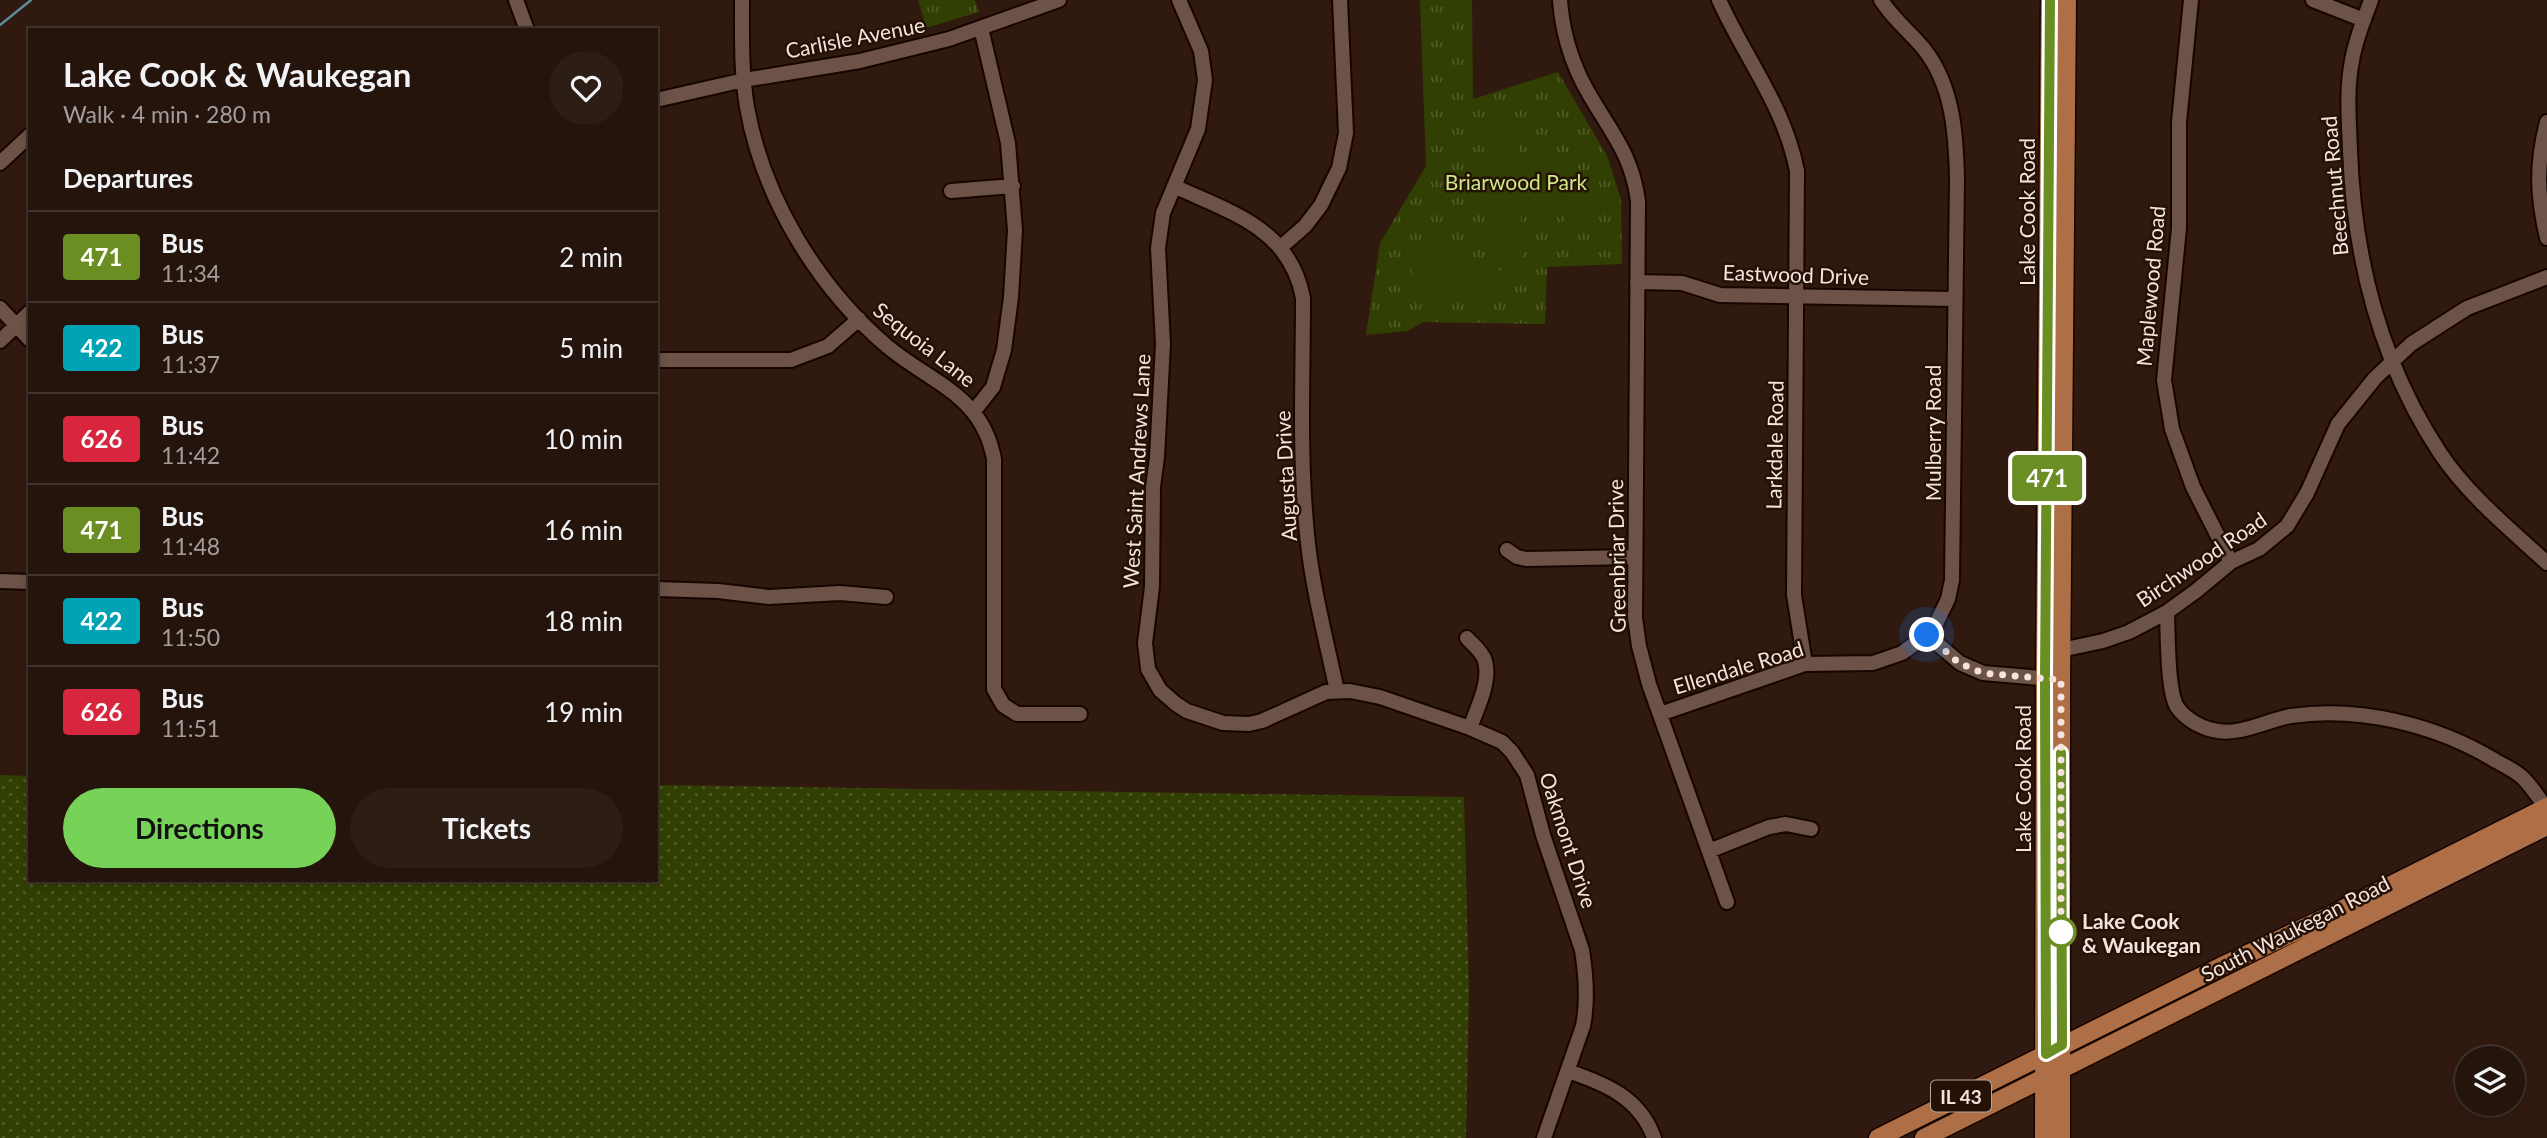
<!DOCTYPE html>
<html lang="en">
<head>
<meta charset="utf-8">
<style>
	:root { --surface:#24140c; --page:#2c1d15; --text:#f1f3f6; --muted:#a39e9d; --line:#41332d; --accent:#77d25a }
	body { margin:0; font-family:Lato,sans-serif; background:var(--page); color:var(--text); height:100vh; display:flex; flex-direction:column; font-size:26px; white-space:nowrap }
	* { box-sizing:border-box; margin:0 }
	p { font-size:23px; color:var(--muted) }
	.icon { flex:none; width:38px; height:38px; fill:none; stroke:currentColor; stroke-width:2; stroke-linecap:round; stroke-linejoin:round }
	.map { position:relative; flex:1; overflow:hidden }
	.sheet { position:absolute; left:28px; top:28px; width:630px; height:854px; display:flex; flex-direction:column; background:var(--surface); border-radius:0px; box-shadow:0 4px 10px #0003,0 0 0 2px var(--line) }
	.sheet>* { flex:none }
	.badge { padding:0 14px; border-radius:5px; font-size:24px; line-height:46px }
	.fabs { position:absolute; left:2455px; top:1046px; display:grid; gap:14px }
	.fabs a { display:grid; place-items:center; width:70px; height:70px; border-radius:50%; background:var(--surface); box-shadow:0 4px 10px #0003,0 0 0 2px var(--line); font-size:35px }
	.you { position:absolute; width:35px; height:35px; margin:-18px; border:5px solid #fff; border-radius:50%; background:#1a73e8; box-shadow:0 0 0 10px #1a73e833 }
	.map>.badge { position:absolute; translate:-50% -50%; box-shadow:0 0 0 4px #fff }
	h2 { padding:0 35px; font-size:26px; line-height:63px }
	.round { display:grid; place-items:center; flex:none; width:74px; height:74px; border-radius:37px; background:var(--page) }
	.summary { display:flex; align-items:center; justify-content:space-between; height:119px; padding:0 35px }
	h1 { font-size:33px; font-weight:700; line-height:52px }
	.cta { display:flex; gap:14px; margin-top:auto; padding:14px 35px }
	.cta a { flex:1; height:80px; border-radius:42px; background:var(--accent); color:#111; font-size:28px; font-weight:700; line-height:80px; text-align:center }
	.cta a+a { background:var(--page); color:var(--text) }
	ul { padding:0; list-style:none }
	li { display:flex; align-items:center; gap:21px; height:91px; padding:0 35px; border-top:2px solid var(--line) }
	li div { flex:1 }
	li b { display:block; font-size:26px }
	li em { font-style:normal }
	li .badge { min-width:77px; font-weight:700; text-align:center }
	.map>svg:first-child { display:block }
	.grass { fill:url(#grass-dots) }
	.park { fill:url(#park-tufts) }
	.pitch { fill:#323f03 }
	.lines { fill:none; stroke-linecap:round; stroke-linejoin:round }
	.stream { stroke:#5d8c9b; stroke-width:2.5 }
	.minor-casing { stroke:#170500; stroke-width:18 }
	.major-casing { stroke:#170500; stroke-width:21 }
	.minor { stroke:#6c5247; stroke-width:14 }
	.major { stroke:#ae6f46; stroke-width:18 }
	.line-casing { stroke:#fff; stroke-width:16 }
	.line { stroke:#6b8e23; stroke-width:10 }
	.walk { stroke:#f4e4dd; stroke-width:7; stroke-dasharray:0 12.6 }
	.stop-dot { fill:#fff; stroke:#6b8e23; stroke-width:3.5 }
	.labels { text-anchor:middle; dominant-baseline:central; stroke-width:5; stroke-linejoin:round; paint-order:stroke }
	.shield { fill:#261107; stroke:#b6a59d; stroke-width:2 }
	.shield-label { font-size:19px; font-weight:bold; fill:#f4e4dd }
	.street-label { font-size:21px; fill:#f4e4dd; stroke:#261107 }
	.park-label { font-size:21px; fill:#cce985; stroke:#261107 }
	.stop-label { font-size:21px; font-weight:bold; fill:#f4e4dd; stroke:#261107; text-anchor:start }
</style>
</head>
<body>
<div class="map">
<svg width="2547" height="1138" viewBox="0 0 2547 1138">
	<defs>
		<pattern id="grass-dots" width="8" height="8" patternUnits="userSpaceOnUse" patternTransform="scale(1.75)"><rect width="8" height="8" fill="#323f03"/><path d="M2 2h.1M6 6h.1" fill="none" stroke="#505b27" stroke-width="1.8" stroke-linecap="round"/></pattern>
		<pattern id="park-tufts" width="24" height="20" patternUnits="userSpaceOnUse" patternTransform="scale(1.75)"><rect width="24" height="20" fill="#323f03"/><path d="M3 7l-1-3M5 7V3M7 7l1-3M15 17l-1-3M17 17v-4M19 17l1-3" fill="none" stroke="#505b27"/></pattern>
	</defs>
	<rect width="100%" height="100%" fill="#301a10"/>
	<path class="grass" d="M 0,775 L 30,776 L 30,880 L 656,880 L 656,785 L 1464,797 L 1469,992 L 1466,1138 L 0,1138 Z"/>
	<path class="park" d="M 918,0 L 975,0 L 979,12 L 926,28 Z
		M 1420,0 L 1472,0 L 1473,99 L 1558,72 L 1607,156 L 1621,199 L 1622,264 L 1547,267 L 1545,324 L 1424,322 L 1407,331 L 1366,335 L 1380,243 L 1426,166 Z"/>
	<path class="pitch" d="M 1517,118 L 1519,184 L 1485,185 L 1483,120 Z
		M 1559,152 L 1561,217 L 1527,219 L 1525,153 Z
		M 1597,178 L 1602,212 L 1594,221 L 1564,223 L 1562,183 Z
		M 1520,193 L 1522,259 L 1489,260 L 1486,194 Z
		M 1416,247 L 1460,248 L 1464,253 L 1464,270 L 1508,270 L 1508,299 L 1416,298 L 1412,294 L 1411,251 Z"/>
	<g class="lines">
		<path class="stream" d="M 0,25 L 31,0"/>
		<g class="minor-casing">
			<path id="minor" d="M 516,0 L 527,30
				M 742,0 C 742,35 741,72 747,107 C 763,198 818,288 888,347 C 933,384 982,395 994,459 L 994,689 L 1003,705 L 1017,714 L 1080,714
				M 1179,0 L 1201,51 L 1205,80 L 1198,129 L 1163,213 L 1158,248 L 1163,344 L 1157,457 L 1153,487 L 1152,587 L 1145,643 L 1148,669 L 1160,690 L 1176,704 L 1187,711 L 1223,723 L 1249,724 L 1262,721 L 1326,692 L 1350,691 L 1380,697 L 1470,728 L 1502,742 L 1512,752 L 1527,775 L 1543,835 L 1582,950 C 1586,975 1588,1001 1583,1026 L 1544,1138
				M 1560,0 C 1562,28 1569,54 1581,79 C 1603,124 1631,147 1638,201 L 1635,618 L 1639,646 L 1649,684 L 1727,902
				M 1719,0 C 1746,60 1784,105 1797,171 L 1794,595 L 1805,664
				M 2191,0 L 2179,122 L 2179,228 L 2164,380 L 2172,429 L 2193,487 L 2231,562
				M 2313,0 L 2364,20
				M 2371,0 C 2364,20 2355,40 2352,61 C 2346,90 2349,121 2350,151 C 2354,258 2380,362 2440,453 C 2468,495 2510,529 2547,563
				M 656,100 L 744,80 L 860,61 L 949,39 L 1059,0
				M 2547,122 C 2536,165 2537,195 2547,238
				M 0,163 L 30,135
				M 1174,186 C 1231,213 1290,228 1303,298 C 1303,377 1299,455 1307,534 C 1312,587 1326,639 1337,691
				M 951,191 L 1013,186
				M 1281,247 L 1305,226 L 1321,205 L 1339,168 L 1346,133 L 1340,0
				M 1637,282 L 1682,283 L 1720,295 L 1955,299
				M 0,308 L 30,340
				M 0,341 L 30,312
				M 656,360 L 791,360 L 828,346 L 859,319
				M 974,411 L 993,387 L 1004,350 L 1011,297 L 1015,230 L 1008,143 L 981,28
				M 1507,550 L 1517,557 L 1526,559 L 1634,557
				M 0,581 L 30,582
				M 656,589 L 718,591 L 769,597 L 840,593 L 886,597
				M 2167,612 C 2168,634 2167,690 2177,707 C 2186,720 2203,729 2218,731 C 2242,735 2267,720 2291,716 C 2360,706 2437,725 2496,761 C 2505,766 2516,771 2523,778 C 2532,787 2539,798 2546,808
				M 1927,635 L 1960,663 L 1983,673 L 2053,679
				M 1467,638 C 1473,645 1482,651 1485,661 C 1491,682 1477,708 1470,728
				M 2061,650 L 2103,641 L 2129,632 L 2167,612 L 2196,591 L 2231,562 L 2259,549 L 2287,526 L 2307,493 L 2338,424 L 2375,378 L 2411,344 L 2467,308 L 2547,277
				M 1660,714 L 1805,664 L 1873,663 L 1902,653 L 1927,635 L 1935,626 L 1948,599 L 1952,580 L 1957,179 C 1956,134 1953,86 1924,49 C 1910,32 1893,19 1881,0
				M 1709,851 L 1769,827 L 1786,824 L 1811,829
				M 1568,1071 C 1606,1084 1640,1098 1654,1138"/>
		</g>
		<g class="major-casing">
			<path id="major" d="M 1878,1138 L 2220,967 L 2333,914 L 2547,807
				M 1924,1138 L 2547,826
				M 2044,1138 L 2045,678 L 2050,0
				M 2061,1138 L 2061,680 L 2067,0"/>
		</g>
		<use href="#minor" class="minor"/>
		<use href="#major" class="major"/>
	</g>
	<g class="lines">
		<g class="line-casing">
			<path id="line" d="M 2050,0 L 2045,678 L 2046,1054 L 2062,1045 L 2061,753"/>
		</g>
		<use href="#line" class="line"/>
		<path class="walk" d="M 1927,635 L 1959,663 L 1983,673 L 2061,680 L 2061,932"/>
	</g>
	<circle class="stop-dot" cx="2061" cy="932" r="14"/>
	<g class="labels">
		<rect class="shield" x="1931" y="1080.5" width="60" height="31" rx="5"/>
		<g class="shield-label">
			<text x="1961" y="1096">IL 43</text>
		</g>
		<g class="street-label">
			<text transform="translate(855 37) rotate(-11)">Carlisle Avenue</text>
			<text transform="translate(2334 186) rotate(-95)">Beechnut Road</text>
			<text transform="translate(2026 212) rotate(-90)">Lake Cook Road</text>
			<text transform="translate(1796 274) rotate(2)">Eastwood Drive</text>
			<text transform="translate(2150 286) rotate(-85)">Maplewood Road</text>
			<text transform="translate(925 344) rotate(38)">Sequoia Lane</text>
			<text transform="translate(1932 433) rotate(-90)">Mulberry Road</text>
			<text transform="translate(1774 445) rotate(-89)">Larkdale Road</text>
			<text transform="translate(1136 471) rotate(-87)">West Saint Andrews Lane</text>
			<text transform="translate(1285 476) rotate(-93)">Augusta Drive</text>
			<text transform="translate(1616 556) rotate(-91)">Greenbriar Drive</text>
			<text transform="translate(2201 559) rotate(-34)">Birchwood Road</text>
			<text transform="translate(1738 667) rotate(-17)">Ellendale Road</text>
			<text transform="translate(2022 779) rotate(-90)">Lake Cook Road</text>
			<text transform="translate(1569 840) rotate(72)">Oakmont Drive</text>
			<text transform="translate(2295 928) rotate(-27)">South Waukegan Road</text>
		</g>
		<g class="park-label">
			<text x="1516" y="181">Briarwood Park</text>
		</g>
		<g class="stop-label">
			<text x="2082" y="920">Lake Cook<tspan x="2082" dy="24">&amp; Waukegan</tspan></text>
		</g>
	</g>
</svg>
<div class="fabs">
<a><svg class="icon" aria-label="layers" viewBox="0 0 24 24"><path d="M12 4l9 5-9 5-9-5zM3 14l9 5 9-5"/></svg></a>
</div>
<div class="you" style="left:1927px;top:635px"></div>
<b class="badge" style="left:2047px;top:478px;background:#6b8e23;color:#fff">471</b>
<section class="sheet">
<div class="summary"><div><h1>Lake Cook &amp; Waukegan</h1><p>Walk · 4 min · 280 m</p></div><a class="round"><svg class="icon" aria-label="heart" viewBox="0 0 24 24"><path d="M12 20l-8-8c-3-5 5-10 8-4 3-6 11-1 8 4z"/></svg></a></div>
<h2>Departures</h2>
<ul>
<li><span class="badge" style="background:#6b8e23;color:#fff">471</span><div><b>Bus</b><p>11:34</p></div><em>2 min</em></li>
<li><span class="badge" style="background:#00a3b4;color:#fff">422</span><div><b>Bus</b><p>11:37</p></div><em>5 min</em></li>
<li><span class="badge" style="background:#d7263d;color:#fff">626</span><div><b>Bus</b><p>11:42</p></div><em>10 min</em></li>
<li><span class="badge" style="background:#6b8e23;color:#fff">471</span><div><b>Bus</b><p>11:48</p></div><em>16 min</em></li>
<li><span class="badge" style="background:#00a3b4;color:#fff">422</span><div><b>Bus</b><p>11:50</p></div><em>18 min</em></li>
<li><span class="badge" style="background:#d7263d;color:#fff">626</span><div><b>Bus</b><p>11:51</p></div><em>19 min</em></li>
</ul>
<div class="cta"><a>Directions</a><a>Tickets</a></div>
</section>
</div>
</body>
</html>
